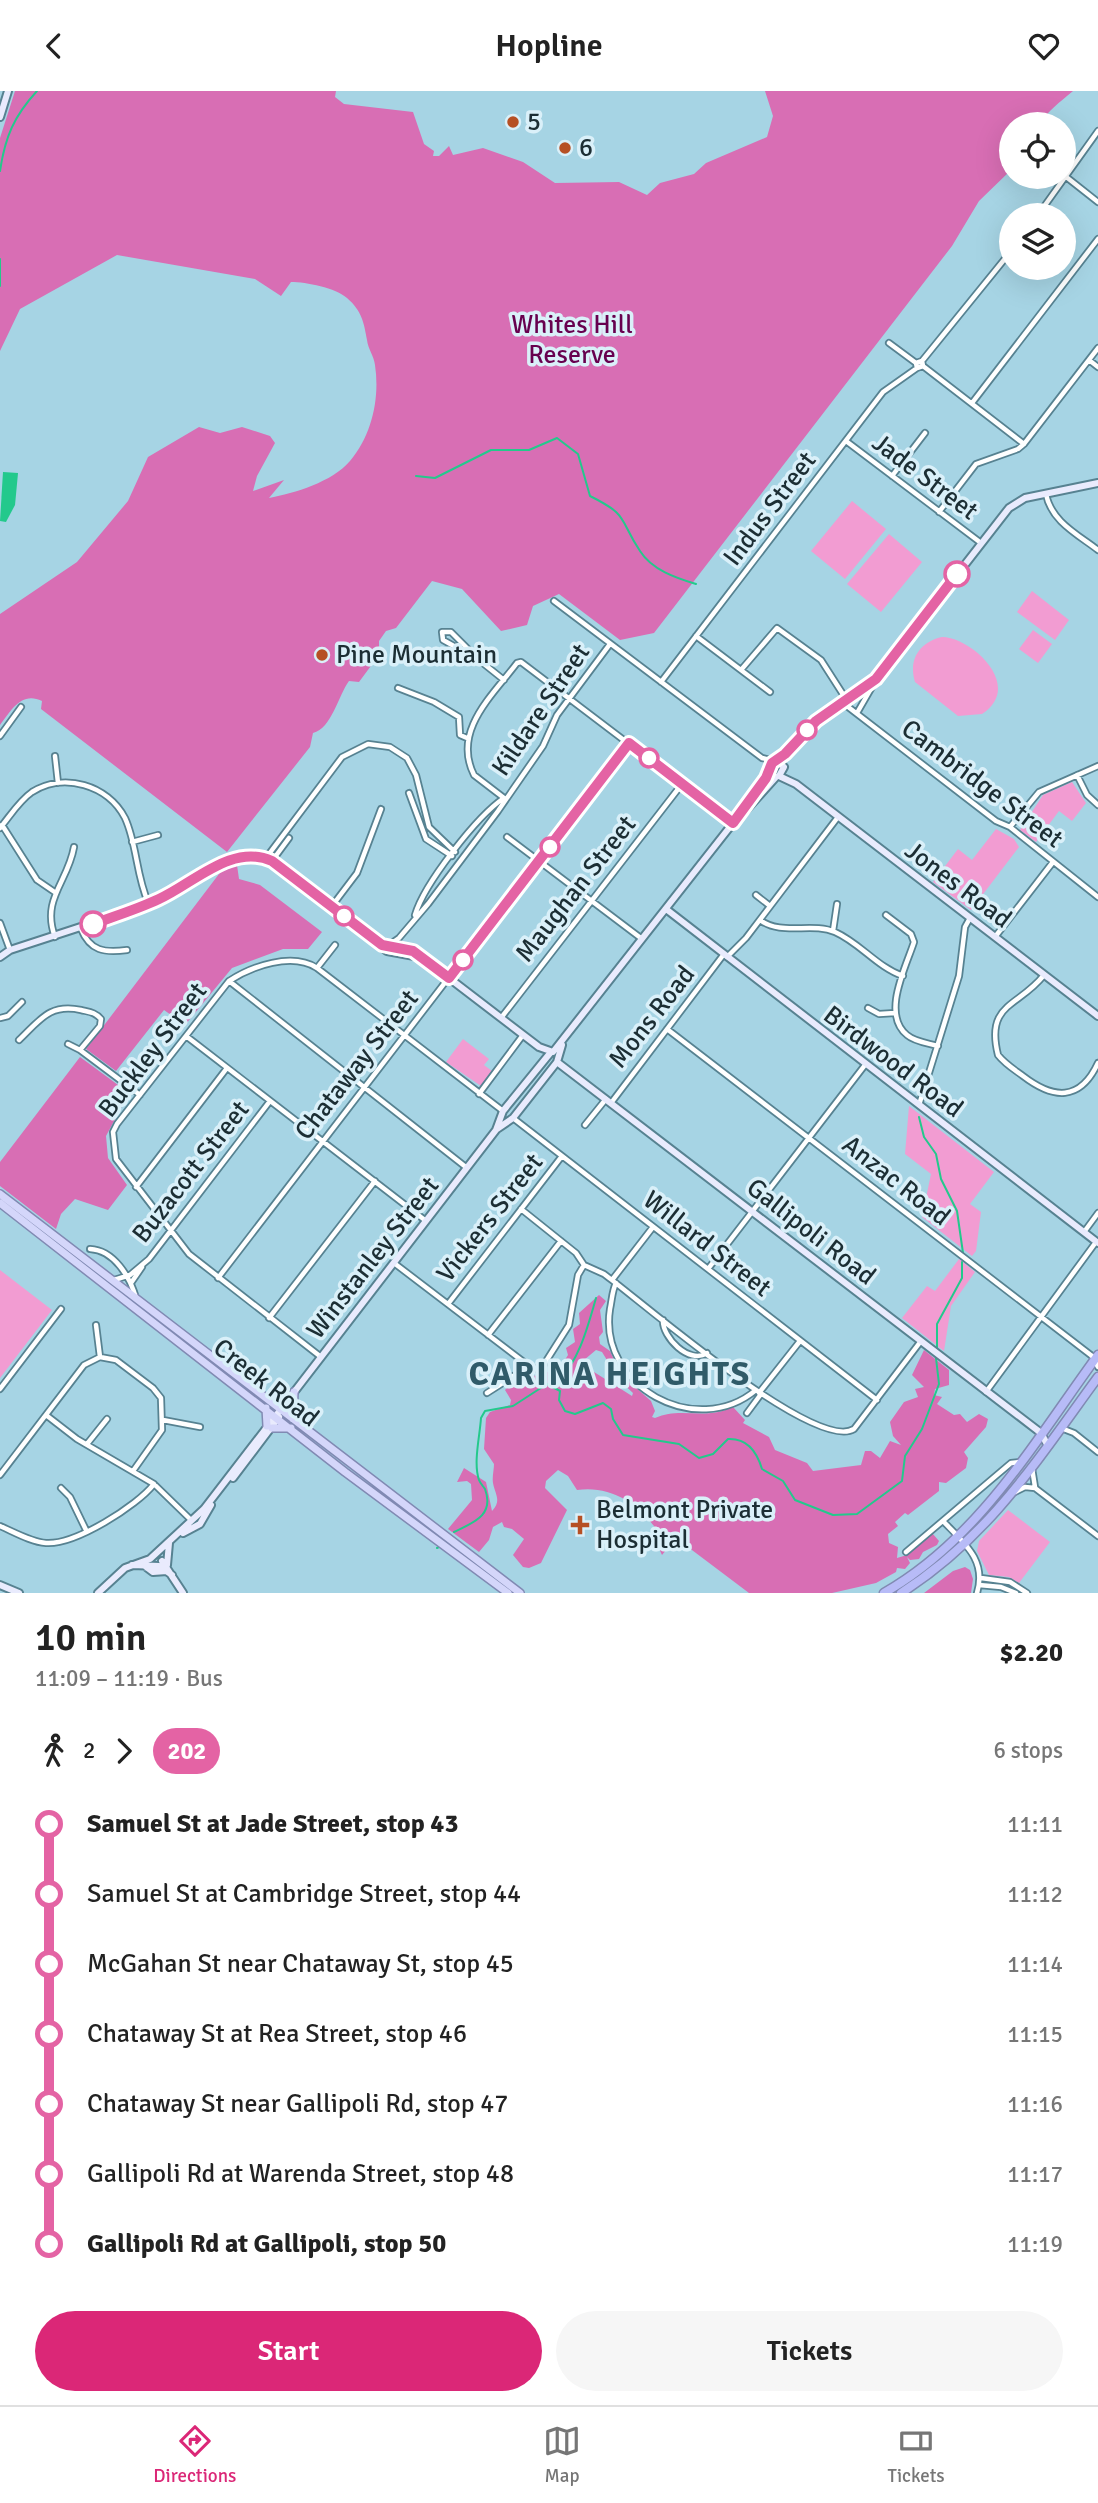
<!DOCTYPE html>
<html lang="en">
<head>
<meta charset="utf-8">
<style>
	:root { --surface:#fff; --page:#f6f6f6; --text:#222; --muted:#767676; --line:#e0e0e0; --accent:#db2777 }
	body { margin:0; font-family:Signika,sans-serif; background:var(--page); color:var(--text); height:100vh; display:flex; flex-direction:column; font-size:26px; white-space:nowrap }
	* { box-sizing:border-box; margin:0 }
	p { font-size:23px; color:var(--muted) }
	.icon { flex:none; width:38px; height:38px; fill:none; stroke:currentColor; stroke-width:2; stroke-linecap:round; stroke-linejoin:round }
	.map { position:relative; height:1502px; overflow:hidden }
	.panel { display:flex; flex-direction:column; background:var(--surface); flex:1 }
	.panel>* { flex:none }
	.badge { padding:0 14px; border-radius:23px; font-size:24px; line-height:46px }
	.controls { position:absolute; left:999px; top:21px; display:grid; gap:14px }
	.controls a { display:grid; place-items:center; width:77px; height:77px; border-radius:50%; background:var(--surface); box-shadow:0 7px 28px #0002; font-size:35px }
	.map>.badge { position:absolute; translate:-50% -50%; box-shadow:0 0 0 4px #fff }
	.legs { display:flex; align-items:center; gap:10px; height:77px; padding:0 35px; font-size:23px }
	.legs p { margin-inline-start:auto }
	.headline { display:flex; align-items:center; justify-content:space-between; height:119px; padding:0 35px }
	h1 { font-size:38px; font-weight:600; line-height:52px }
	.action { display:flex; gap:14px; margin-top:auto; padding:14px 35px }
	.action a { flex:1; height:80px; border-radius:42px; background:var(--accent); color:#fff; font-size:28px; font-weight:600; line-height:80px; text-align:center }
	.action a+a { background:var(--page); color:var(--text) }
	ul { padding:0 35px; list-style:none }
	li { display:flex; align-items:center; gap:24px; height:70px; font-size:26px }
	li i { display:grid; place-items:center; width:10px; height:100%; margin:0 9px; background:currentColor }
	li i::after { content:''; width:18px; height:18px; margin:-9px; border:5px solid; border-radius:50%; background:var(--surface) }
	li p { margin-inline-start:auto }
	li:first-child i { background:linear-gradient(#0000 50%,currentColor 0) }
	li:last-child i { background:linear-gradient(currentColor 50%,#0000 0) }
	header { display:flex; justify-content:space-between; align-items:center; height:91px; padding:0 35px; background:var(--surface); font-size:32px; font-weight:600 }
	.tab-bar { display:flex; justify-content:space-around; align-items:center; height:98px; border-top:2px solid var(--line); background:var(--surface); font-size:19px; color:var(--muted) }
	.tab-bar a { display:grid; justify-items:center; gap:4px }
	.tab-bar .on { color:var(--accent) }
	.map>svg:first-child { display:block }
	.green { fill:#f29cd2 }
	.forest { fill:#d86eb4 }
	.water { fill:#23c98c }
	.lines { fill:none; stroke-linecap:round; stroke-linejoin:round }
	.stream { stroke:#23c98c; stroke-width:2 }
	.street-casing { stroke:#578291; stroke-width:8 }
	.secondary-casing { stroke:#578291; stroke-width:10 }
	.primary-casing { stroke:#818ab3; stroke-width:10 }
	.highway-casing { stroke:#818ab3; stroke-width:11 }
	.street { stroke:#fff; stroke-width:4.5 }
	.secondary { stroke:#e9ebfd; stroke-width:6 }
	.primary { stroke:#d4d6fa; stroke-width:7 }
	.highway { stroke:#b7bbf7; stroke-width:8 }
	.line-1-casing { stroke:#fff; stroke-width:16 }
	.line-1 { stroke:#e463a4; stroke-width:10 }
	.poi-dot { fill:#b65024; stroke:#daf0f9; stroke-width:2.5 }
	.stop-1-dot { fill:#fff; stroke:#e463a4; stroke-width:3.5 }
	.labels { text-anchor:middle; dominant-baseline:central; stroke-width:7; stroke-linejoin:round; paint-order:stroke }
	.poi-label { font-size:26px; fill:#1c2e34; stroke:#daf0f9; text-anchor:start }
	.park-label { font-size:26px; fill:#67004f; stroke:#daf0f9 }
	.street-label { font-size:26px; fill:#1c2e34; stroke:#daf0f9 }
	.district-label { font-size:33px; font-weight:bold; letter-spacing:2px; fill:#305b69; stroke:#daf0f9 }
</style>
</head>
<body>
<header><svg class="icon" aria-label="back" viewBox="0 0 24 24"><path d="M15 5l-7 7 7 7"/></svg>Hopline<svg class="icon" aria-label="heart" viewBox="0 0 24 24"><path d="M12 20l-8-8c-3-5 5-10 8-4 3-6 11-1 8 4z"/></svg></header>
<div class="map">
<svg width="1098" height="1502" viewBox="0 0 1098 1502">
	<rect width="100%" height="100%" fill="#a6d4e4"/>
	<path class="green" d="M 852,410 L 886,438 L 845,488 L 811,460 Z
		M 889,443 L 922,471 L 881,521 L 847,493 Z
		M 1032,500 L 1069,529 L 1055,549 L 1017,521 Z
		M 1033,539 L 1052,553 L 1038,572 L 1019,558 Z
		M 942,546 C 971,546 1025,595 982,623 L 958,625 L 915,591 C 908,568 920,551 942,546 Z
		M 1072,691 L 1086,712 L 1072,730 L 1059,720 L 1036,751 L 1020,739 L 1043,704 Z
		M 996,738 L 1014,748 L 1019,756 L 971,819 L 933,791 L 958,758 L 972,769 Z
		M 463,948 L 489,968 L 484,974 L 492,980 L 481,995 L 446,971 Z
		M 909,1015 L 994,1081 L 970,1113 L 981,1121 L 976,1160 L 972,1165 L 922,1126 L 931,1083 L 905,1063 Z
		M 959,1168 L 975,1181 L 951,1215 L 944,1260 L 902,1227 L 927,1195 L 935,1200 Z
		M 0,1179 L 52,1219 L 0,1287 Z
		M 1008,1419 L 1050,1451 L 1019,1492 L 1009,1486 L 989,1484 L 977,1460 L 979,1450 Z"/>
	<path class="forest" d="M 15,0 L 336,0 L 335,6 L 344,13 L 413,21 L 424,53 L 434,60 L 433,65 L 439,65 L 449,55 L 453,64 L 483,57 L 523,71 L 555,92 L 619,91 L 647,104 L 660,92 L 694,83 L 706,72 L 767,46 L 773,25 L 765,0 L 1073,0 C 1060,11 1048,20 1039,33 L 1012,33 L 1010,80 L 979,110 L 952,155 L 654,542 L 620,549 L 559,503 L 533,515 L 527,534 L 501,540 L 462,498 L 432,490 L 396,537 L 386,540 L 379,550 L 379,564 L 359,591 L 349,590 C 338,605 332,637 313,642 L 310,656 L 227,761 L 41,618 L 42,610 C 21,600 11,620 0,634 L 0,523 L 77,471 L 128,410 L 148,366 L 199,336 L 220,342 L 242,336 L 270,345 L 275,352 L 257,385 L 253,400 L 284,389 L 269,407 C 295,402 332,391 350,370 C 372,344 380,307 375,274 C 374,265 368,258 367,249 C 364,232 362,220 347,207 C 336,197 306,191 291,191 L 281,205 L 255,188 L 117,164 L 20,218 L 0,260 L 0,47 Z
		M 237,774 L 239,788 L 260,794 L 322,841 L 308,858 L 283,858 L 232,877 L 185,934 L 164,919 L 116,980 L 86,958 L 222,779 Z
		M 80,966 L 129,1002 L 106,1045 L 108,1067 L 127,1094 L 108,1119 L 75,1108 L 61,1123 L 56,1138 L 0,1095 L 0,1071 Z
		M 599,1204 L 606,1210 L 600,1219 L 603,1241 L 599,1246 L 600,1253 L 610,1260 L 615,1271 L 610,1274 L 602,1261 L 596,1259 L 584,1269 L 583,1279 L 594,1281 L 632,1305 L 633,1302 L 618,1288 L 624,1286 L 651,1310 L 655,1320 L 652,1326 L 655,1327 C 681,1315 704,1330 733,1316 L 745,1329 L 743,1332 L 769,1346 L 775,1359 L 807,1372 L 813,1380 L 861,1374 L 865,1360 L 871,1360 L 880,1367 L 890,1350 L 901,1354 L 893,1345 L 890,1331 L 904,1311 L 918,1306 L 915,1298 L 924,1296 L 912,1284 L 924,1259 L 949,1279 L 949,1294 L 935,1298 L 934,1304 L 942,1306 L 937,1313 L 954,1324 L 960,1323 L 967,1331 L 979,1323 L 988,1328 L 986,1336 L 964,1361 L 968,1367 L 966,1377 L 946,1392 L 939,1391 L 939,1400 L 908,1424 L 905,1422 L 895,1431 L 898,1435 L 888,1443 L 889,1452 L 898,1456 L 897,1467 L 907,1464 L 932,1442 L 939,1450 L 937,1454 L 923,1461 L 919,1468 L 910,1469 L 907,1466 L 910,1472 L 905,1478 L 897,1477 L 896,1481 L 876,1492 L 832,1502 L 749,1502 L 676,1447 L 662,1464 C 657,1456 661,1445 656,1438 C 639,1412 609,1394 577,1399 L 568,1385 L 558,1379 L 546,1390 L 545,1397 L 567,1419 L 541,1472 L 529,1477 L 523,1476 L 513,1464 L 524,1448 L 512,1438 L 504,1436 L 502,1431 L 493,1436 L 489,1449 L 479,1461 L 448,1438 L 472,1409 L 471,1393 L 467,1390 L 457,1391 L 464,1377 L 486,1391 L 492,1420 C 502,1410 495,1403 493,1392 C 492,1387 494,1378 494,1373 L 484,1358 L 486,1327 L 490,1321 L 510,1314 L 511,1309 L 505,1299 C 522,1279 553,1291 568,1264 L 566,1257 L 575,1251 L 573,1238 L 580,1233 L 579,1222 Z
		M 965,1476 L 970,1479 L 973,1488 L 971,1502 L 924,1502 L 953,1480 Z"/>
	<path class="water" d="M 3,381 L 18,382 L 15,414 L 6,431 L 0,430 Z"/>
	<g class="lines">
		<path class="stream" d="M 0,80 C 5,46 14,25 37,0
			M 0,168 L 0,195
			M 416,385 L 435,387 L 491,359 L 529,359 L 557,347 L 578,363 L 590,405 C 630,425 618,427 640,460 C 652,479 676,487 696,493
			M 919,1026 L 924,1046 L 936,1063 L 941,1088 L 957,1120 L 963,1162
			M 937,1258 L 937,1233 L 962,1187 L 962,1171
			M 556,1294 C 579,1269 587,1239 596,1207
			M 454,1441 C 472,1432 495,1425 485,1398 C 483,1395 480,1392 479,1389 C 473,1372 480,1344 481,1327 L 485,1320 L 513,1315 L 547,1293 L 560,1300 L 559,1309 L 565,1320 L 575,1323 L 603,1312 L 611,1318 L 613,1328 L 623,1344 L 679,1353 L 699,1367 L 713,1363 L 728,1348 C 748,1347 757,1361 762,1378 L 783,1390 L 795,1409 L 833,1424 L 857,1423 L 902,1390 L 905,1365 L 922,1338 L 939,1293 L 936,1267
			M 437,1457 L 439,1456"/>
		<g class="street-casing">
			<path id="street" d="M 1065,85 L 1098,111
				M 1038,124 L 1098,40
				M 889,252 L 916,272
				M 1089,269 L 1098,276
				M 922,270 L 923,275 L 917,277 L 916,272 L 922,270 L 1012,159
				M 923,275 L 1024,353
				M 972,312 L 1098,148
				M 846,350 L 981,452
				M 892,385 L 925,342
				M 1046,403 C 1051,430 1077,443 1098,459
				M 939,421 L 976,373 L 1018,358 L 1024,353 L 1098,257
				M 554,510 L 762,667 L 774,670
				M 696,545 L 770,601
				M 479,569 L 443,549 L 442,541 L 451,541 L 479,569 L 504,589
				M 741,579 L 777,537 L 821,569 L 846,608
				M 661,591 L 883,301 L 917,277
				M 398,597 L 434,611 L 459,626 L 460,644 L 467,647
				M 843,612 L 996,730 L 1010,736 L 1098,806
				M 857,622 L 876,589
				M 0,645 L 21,616
				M 55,665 L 58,692
				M 1077,684 L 1087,704 L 1098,714
				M 409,702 L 426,748 L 452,765
				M 504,707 L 474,684 C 452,640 492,605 517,572 L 521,571 L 733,732
				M 2,734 L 37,789 L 56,802
				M 1010,736 L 1039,701 L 1098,675
				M 0,737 C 10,725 19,710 32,701 C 64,681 108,694 125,727 C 137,753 136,784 148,811
				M 507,746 L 642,848
				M 132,751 L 158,744
				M 266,767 L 342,666 L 368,653 L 390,656 L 407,667 L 416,684 L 429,736 L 455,761
				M 272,770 L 289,747
				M 756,804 L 770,815
				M 332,815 L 357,782 L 381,718
				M 415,824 C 424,793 477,725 504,707
				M 886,824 L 911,843 L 914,851 C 906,876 881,923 907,944 C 915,951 928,952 938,955
				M 760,829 C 781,845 812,831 835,841 C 860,852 877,876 903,885
				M 0,832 L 10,859
				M 81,838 C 90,860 104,862 127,859
				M 833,840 L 837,813
				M 55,846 C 41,808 68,791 74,756
				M 995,846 L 1053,771
				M 389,854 L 399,847 L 428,813 L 498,720 L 543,655 L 557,624 L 610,553
				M 727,866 L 746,847 L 838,726
				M 317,877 L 335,854
				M 1044,884 C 1019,916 985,912 998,964 C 1005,973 1015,979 1023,985 C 1053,1008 1080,1011 1098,972
				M 229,890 L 467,1077
				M 868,917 L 879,923 L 895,922
				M 0,927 L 8,925 L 22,911
				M 501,927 L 682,693
				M 667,938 L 1092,1265 L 1098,1276
				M 186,945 L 426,1130
				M 19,949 C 40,929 50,912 81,919 C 89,921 95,921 101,928 L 100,935 L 80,959
				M 68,953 L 80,959 L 140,1004
				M 479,1003 L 523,944
				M 611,1012 L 724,863
				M 919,1014 L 959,885 L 965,836 L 970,827
				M 513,1027 L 877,1309
				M 585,1034 L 606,1008
				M 136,1096 L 227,977
				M 521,1118 L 576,1162 L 584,1174 L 604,1183 C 641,1210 815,1362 854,1338 L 921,1250
				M 1084,1141 L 1098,1122
				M 90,1158 C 114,1159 130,1186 136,1207
				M 394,1172 L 529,1275
				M 708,1178 L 865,974
				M 218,1187 L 629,652
				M 114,1189 L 130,1184 L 149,1168 L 270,1010
				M 612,1189 L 653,1136
				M 131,1192 L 142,1176
				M 616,1192 C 612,1200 612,1209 610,1218 C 598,1295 696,1349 756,1299
				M 448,1213 L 562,1065
				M 269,1227 L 375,1090
				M 663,1229 C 662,1246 689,1274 707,1262
				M 96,1234 L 100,1266
				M 488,1244 L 561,1150
				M 321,1266 L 189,1163 L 116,1068 L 113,1041 L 117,1033 L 229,890 C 252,875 292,861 317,877 L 503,1020
				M 0,1298 L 61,1218
				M 986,1301 L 1096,1151
				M 487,1302 L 529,1275 L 534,1278 L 543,1275 L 569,1234 L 578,1184 L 584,1174
				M 759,1302 L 800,1250
				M 747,1322 L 761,1303
				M 46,1324 L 77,1348 L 154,1393 L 191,1429
				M 163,1329 L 200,1336
				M 1061,1337 L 1074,1342 L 1098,1361
				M 87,1353 L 107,1328
				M 1032,1377 L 1035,1396
				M 0,1384 L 84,1274 L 100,1266 L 116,1269 L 153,1297 L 161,1307 L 162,1339 L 133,1380
				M 61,1397 L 70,1406 L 86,1439
				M 1015,1401 L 1025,1396 L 1035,1397 L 1098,1445
				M 943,1430 C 964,1452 987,1469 977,1502
				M 0,1435 C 14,1441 31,1451 46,1452 C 75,1454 137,1415 154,1393
				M 906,1461 L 1011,1372 L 1020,1371
				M 981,1487 L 1010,1491 L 1027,1502
				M 979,1494 L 1001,1496 L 1016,1502"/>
		</g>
		<g class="secondary-casing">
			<path id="secondary" d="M 0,26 L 8,0
				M 777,670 L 784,676 L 779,685
				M 779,685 L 796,693 L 1098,925
				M 737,729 L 776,686
				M 666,818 L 1098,1152
				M 382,854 L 419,864 L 539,956 L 553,961 L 733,732 L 766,687 L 772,672 L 785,663 L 815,630 L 876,588 L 1009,417 L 1025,407 L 1098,392
				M 0,866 L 10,859 L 142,816 L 234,768 L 256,765 L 272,770 L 387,860 L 420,866
				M 557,971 L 1041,1342 L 1048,1355
				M 497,1038 L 513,1027 L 557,971 L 562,954
				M 233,1387 L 279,1326
				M 183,1442 L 200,1433 L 211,1414
				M 162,1470 L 183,1502
				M 132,1474 L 159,1475 L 172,1484
				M 167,1474 L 169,1452
				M 145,1475 L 153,1481 L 167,1480
				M 0,1494 L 19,1502
				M 98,1502 L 125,1477 L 150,1468 L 204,1418 L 496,1039 L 503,1020 L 551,961"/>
		</g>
		<g class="primary-casing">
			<path id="primary" d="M 0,1103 L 520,1502
				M 0,1112 L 345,1381 L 508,1502
				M 266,1317 L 267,1335
				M 293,1328 L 294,1301
				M 272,1337 L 291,1337"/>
		</g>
		<g class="highway-casing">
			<path id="highway" d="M 884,1502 C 979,1448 1035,1350 1098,1264
				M 901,1502 C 989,1446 1038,1368 1098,1286"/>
		</g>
		<use href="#street" class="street"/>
		<use href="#secondary" class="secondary"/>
		<use href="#primary" class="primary"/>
		<use href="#highway" class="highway"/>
	</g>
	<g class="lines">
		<g class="line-1-casing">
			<path id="line-1" d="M 93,833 C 115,825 138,818 159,808 C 194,792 232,752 272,770 L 382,854 L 413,860 L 449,887 L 629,652 L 733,732 L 766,687 L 772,672 L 785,663 L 816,630 L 876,588 L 957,483"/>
		</g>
		<use href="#line-1" class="line-1"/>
	</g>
	<g class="poi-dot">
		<circle cx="513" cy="31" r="7"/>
		<circle cx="565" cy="57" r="7"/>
		<circle cx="322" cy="564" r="7"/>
		<path d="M576.5 1423.5h7v7h7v7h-7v7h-7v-7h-7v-7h7z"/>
	</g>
	<g class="stop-1-dot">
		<circle cx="957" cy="483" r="12"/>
		<circle cx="807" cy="639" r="9"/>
		<circle cx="649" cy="667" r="9"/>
		<circle cx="550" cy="756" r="9"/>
		<circle cx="344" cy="825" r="9"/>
		<circle cx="93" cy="833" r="12"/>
		<circle cx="463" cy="869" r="9"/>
	</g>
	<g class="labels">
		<g class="poi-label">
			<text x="527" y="31">5</text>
			<text x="579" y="57">6</text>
			<text x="336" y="564">Pine Mountain</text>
			<text x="596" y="1419">Belmont Private<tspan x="596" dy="30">Hospital</tspan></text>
		</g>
		<g class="park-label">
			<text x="572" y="234">Whites Hill<tspan x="572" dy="30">Reserve</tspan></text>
		</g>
		<g class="street-label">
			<text transform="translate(925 386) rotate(37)">Jade Street</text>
			<text transform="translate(770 418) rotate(-53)">Indus Street</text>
			<text transform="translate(541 619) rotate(-56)">Kildare Street</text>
			<text transform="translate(982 693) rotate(37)">Cambridge Street</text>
			<text transform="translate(958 794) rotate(37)">Jones Road</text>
			<text transform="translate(576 798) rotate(-52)">Maughan Street</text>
			<text transform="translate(652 926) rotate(-52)">Mons Road</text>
			<text transform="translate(153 959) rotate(-53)">Buckley Street</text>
			<text transform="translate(893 971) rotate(37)">Birdwood Road</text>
			<text transform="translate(357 974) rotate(-52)">Chataway Street</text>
			<text transform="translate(191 1081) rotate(-52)">Buzacott Street</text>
			<text transform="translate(896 1090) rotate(38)">Anzac Road</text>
			<text transform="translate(490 1127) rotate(-52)">Vickers Street</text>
			<text transform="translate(811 1141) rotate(38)">Gallipoli Road</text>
			<text transform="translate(707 1153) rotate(38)">Willard Street</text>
			<text transform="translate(373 1167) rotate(-52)">Winstanley Street</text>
			<text transform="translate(266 1292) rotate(38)">Creek Road</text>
		</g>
		<g class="district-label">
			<text x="610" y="1283">CARINA HEIGHTS</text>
		</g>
	</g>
</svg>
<div class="controls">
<a><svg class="icon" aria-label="locate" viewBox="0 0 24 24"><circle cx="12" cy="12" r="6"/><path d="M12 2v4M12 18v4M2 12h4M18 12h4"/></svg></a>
<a><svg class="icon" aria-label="layers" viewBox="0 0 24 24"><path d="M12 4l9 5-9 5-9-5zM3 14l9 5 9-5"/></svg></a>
</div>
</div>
<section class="panel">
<div class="headline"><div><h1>10 min</h1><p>11:09 – 11:19 · Bus</p></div><b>$2.20</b></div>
<div class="legs"><svg class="icon" aria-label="walk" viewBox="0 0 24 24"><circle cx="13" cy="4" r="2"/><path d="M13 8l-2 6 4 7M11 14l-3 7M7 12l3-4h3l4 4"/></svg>2<svg class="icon" aria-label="forward" viewBox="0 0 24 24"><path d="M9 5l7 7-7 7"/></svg><b class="badge" style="background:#e463a4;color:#fff">202</b><p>6 stops</p></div>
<ul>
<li><i style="color:#e463a4"></i><b>Samuel St at Jade Street, stop 43</b><p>11:11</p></li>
<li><i style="color:#e463a4"></i><span>Samuel St at Cambridge Street, stop 44</span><p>11:12</p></li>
<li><i style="color:#e463a4"></i><span>McGahan St near Chataway St, stop 45</span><p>11:14</p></li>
<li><i style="color:#e463a4"></i><span>Chataway St at Rea Street, stop 46</span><p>11:15</p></li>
<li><i style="color:#e463a4"></i><span>Chataway St near Gallipoli Rd, stop 47</span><p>11:16</p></li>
<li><i style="color:#e463a4"></i><span>Gallipoli Rd at Warenda Street, stop 48</span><p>11:17</p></li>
<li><i style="color:#e463a4"></i><b>Gallipoli Rd at Gallipoli, stop 50</b><p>11:19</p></li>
</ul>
<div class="action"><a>Start</a><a>Tickets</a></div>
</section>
<nav class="tab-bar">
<a class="on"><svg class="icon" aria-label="directions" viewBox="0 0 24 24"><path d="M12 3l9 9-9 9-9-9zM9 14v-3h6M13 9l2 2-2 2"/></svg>Directions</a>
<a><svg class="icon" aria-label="map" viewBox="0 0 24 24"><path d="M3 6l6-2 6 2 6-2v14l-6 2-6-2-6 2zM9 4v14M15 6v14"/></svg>Map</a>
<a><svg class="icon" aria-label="tickets" viewBox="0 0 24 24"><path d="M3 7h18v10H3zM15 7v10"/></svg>Tickets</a>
</nav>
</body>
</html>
